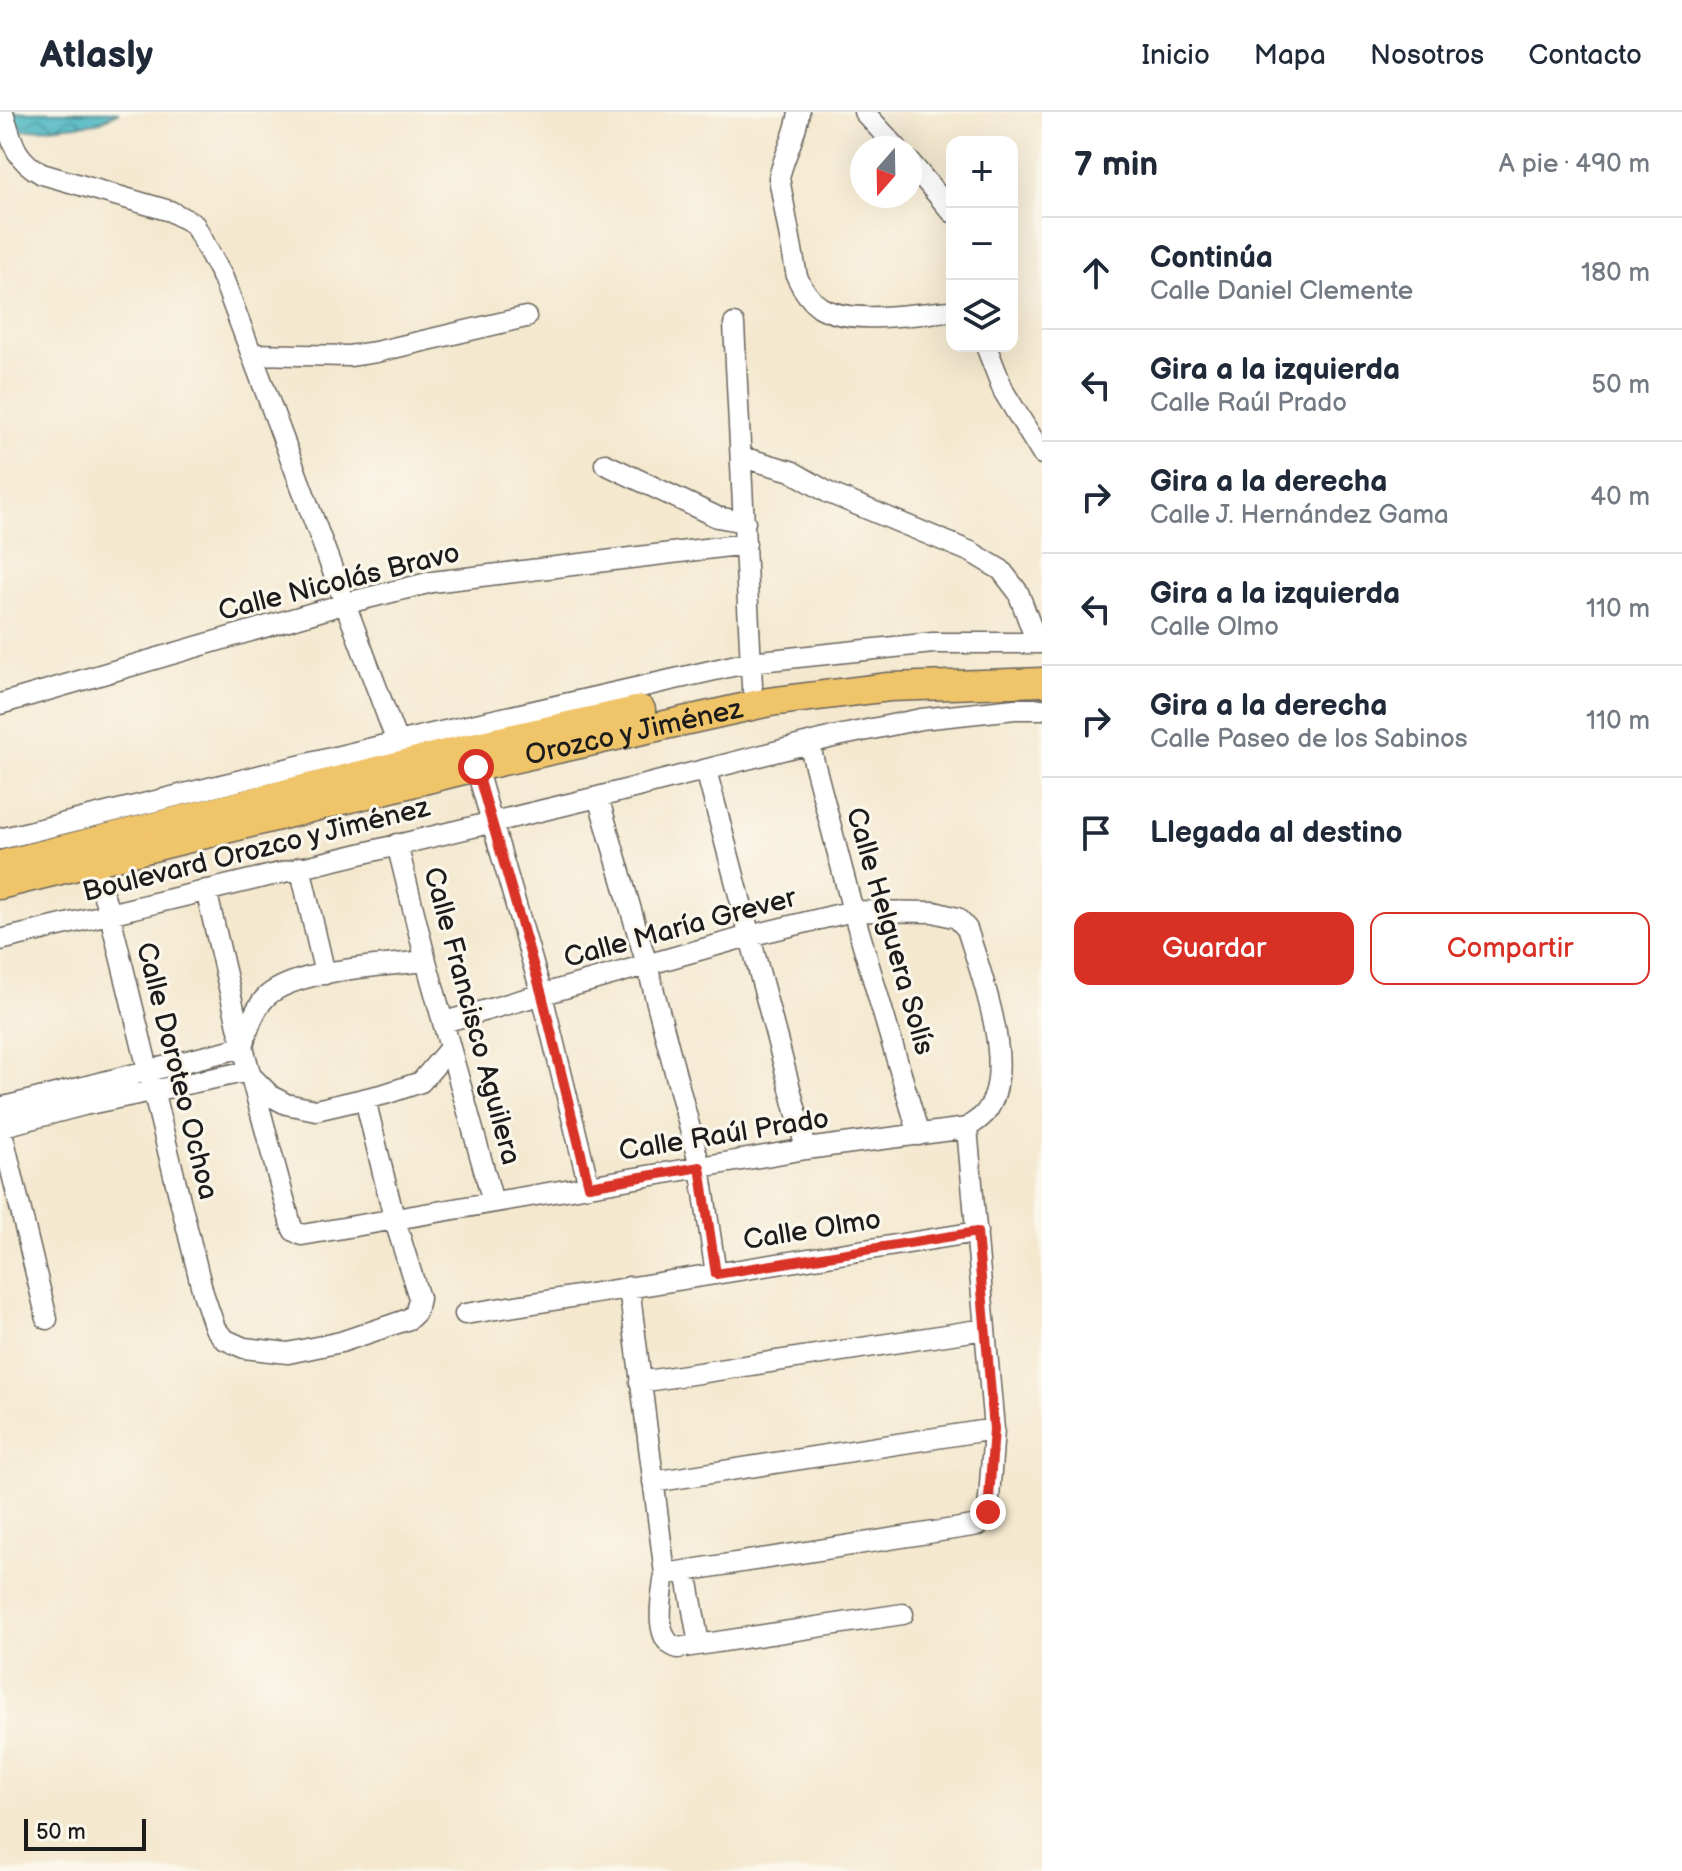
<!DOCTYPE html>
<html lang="es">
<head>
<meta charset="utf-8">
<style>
	:root { --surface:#fff; --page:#f6f6f7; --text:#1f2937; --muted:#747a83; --line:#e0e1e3; --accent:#d93025 }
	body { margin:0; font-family:"Balsamiq Sans",sans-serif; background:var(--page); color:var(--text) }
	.controls { position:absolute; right:24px; top:24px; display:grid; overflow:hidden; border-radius:16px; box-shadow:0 8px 32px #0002 }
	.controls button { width:72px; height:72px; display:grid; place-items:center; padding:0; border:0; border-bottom:2px solid var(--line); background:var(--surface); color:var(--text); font:40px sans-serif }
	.compass { position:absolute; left:850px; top:24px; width:72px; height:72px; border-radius:50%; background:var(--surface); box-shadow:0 8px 32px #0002; rotate:200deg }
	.scale { position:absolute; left:24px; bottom:20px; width:122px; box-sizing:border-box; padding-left:8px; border:4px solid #1c1c1c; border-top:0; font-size:22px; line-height:28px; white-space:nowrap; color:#1c1c1c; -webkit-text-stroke:6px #fbf7ec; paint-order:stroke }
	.stop { position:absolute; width:24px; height:24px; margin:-18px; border:6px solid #d93025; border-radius:50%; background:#fff }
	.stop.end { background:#d93025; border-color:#fff; box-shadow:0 2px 8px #0008 }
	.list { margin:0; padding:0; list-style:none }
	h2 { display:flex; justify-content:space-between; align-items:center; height:104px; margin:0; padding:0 32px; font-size:34px }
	h2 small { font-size:26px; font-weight:400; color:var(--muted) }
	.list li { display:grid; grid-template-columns:52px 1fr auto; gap:24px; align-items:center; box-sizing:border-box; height:112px; padding:0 32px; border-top:2px solid var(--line) }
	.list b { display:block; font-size:30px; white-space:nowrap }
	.list p { margin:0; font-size:26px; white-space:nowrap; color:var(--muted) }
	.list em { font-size:26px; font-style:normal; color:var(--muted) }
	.actions { display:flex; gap:16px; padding:24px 32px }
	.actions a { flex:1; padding:18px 0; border:2px solid var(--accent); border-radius:16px; text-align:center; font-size:28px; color:var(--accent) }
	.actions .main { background:var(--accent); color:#fff }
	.icon { flex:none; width:44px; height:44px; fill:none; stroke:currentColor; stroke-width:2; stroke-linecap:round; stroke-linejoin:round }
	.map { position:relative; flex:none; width:1042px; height:1759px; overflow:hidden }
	header { display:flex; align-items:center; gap:48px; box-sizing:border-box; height:112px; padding:0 40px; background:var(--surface); border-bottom:2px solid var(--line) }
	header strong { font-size:38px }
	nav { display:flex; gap:44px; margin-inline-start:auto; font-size:28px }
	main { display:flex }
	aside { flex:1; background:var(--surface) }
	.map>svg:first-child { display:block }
</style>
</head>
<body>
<header>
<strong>Atlasly</strong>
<nav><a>Inicio</a><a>Mapa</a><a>Nosotros</a><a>Contacto</a></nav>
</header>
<main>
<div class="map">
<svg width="1042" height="1759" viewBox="0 0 1042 1759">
	<defs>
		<pattern id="water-waves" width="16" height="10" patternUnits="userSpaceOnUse" patternTransform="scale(2)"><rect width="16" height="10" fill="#45b3c0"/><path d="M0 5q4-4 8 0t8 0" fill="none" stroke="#39919b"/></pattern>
	</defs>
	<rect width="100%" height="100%" fill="#fbf7ec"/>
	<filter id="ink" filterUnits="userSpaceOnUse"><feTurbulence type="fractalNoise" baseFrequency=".0125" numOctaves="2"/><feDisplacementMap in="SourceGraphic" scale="16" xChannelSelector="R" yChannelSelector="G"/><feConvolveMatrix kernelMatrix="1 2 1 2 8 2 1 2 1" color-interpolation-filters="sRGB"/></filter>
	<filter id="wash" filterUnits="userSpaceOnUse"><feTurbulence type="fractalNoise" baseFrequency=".006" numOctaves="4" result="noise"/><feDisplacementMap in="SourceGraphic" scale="32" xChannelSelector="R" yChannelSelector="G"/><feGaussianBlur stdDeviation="1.8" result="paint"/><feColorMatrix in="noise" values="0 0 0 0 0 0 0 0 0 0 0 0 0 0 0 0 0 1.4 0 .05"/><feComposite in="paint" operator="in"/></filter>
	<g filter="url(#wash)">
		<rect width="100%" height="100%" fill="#f4e8cf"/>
		<!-- water -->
		<path fill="url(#water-waves)" stroke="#30686e" stroke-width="2" d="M0,0H119L97,11L0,21Z"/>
	</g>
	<g filter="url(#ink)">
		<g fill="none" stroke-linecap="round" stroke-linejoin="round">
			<defs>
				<path id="minor" d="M3,0C12,29 14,47 42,62L170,99L194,112L223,166L397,630
					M799,0C796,24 784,43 779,66L797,165C802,176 810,188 820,195C852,214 916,201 952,199
					M864,0L897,36
					M910,50L952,100
					M734,212L752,574
					M986,234L1004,280L1042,342
					M252,242L349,244L376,240L526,205
					M742,345L791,359L829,381L971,440L1001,458L1018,480L1037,531
					M605,352L717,405L745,410
					M0,592L347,491L432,470L746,432
					M809,631L853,799L919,1023
					M476,655L542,883L589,1074
					M706,658L806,1037
					M598,685L647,853L700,1055L716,1162
					M0,727L397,630L750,550L933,531H1042
					M397,732L426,849L493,1090
					M93,751L110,803L203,1181L215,1216L224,1227L244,1236L288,1241L341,1230L409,1207L416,1200L419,1186L394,1106L365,987
					M300,755L325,862
					M206,778L243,935L291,1113L294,1119L302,1123L806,1037L967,1016
					M0,828L598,685L833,625L921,607L1015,597H1042
					M444,910L749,824L853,799L934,800L957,806L967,817C981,862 1018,958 986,1000C982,1006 973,1011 967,1016
					M252,965L271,984L286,992L316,998L385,982L421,970L450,936
					M0,996L243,935C247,918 254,897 267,884C298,857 384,854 426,849
					M0,1012L47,1207
					M0,1015L84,993L249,959
					M629,1175L665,1462C662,1484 652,1529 678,1536L903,1502
					M465,1202L977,1120
					M640,1270L985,1217
					M653,1370L994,1317
					M686,1459L699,1532
					M665,1462L979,1413L988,1400L994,1317L967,1016"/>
				<g id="highway">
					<path d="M0,753L469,636L641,598"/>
					<path id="s1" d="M0,773L476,655L769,590L889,575L1042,570"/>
				</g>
			</defs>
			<!-- minor casing -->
			<use href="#minor" stroke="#68635b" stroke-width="23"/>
			<!-- highway casing -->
			<use href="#highway" stroke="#68635b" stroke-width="31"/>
			<!-- minor -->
			<use href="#minor" stroke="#fff" stroke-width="20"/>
			<!-- highway -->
			<use href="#highway" stroke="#f0c469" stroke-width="28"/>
		</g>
	</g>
	<g fill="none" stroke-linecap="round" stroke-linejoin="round" filter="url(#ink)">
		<!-- route -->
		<path stroke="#d93025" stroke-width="10" d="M476,655L542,883L589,1074L700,1055L716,1162L977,1120L994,1317L988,1400"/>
	</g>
	<g text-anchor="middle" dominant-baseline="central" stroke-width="6" stroke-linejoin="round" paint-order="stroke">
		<!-- street labels -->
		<g font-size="28" fill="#1c1c1c" stroke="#fbf7ec">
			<text transform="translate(339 470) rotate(-14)">Calle Nicolás Bravo</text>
			<text stroke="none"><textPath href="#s1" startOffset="652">Orozco y Jiménez</textPath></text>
			<text transform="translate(256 738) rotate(-14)">Boulevard Orozco y Jiménez</text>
			<text transform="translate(680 816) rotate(-15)">Calle María Grever</text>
			<text transform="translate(890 819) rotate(74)">Calle Helguera Solís</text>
			<text transform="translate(472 904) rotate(75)">Calle Francisco Aguilera</text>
			<text transform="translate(177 959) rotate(76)">Calle Doroteo Ochoa</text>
			<text transform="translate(724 1023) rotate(-9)">Calle Raúl Prado</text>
			<text transform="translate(812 1118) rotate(-9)">Calle Olmo</text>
		</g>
	</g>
</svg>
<div class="controls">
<button>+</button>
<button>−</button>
<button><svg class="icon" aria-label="layers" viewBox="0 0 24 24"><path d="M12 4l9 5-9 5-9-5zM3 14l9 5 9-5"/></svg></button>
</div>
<svg class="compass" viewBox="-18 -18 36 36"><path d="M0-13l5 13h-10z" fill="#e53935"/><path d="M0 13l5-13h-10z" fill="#747a83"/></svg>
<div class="scale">50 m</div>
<div class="stop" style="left:476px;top:655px"></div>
<div class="stop end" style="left:988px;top:1400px"></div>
</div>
<aside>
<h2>7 min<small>A pie · 490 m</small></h2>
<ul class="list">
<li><svg class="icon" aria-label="ahead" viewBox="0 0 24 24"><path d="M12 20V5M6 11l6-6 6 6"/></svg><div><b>Continúa</b><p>Calle Daniel Clemente</p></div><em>180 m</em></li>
<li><svg class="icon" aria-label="left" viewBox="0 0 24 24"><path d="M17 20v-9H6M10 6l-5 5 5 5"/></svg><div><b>Gira a la izquierda</b><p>Calle Raúl Prado</p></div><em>50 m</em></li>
<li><svg class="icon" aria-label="right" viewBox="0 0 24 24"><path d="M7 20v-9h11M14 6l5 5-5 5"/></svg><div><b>Gira a la derecha</b><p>Calle J. Hernández Gama</p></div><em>40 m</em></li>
<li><svg class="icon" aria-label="left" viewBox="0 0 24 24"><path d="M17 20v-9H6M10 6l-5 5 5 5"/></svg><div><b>Gira a la izquierda</b><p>Calle Olmo</p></div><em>110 m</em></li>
<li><svg class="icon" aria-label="right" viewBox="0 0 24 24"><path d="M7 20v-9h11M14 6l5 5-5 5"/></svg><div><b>Gira a la derecha</b><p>Calle Paseo de los Sabinos</p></div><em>110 m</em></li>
<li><svg class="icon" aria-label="arrive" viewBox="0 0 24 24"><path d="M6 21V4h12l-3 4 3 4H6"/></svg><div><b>Llegada al destino</b></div></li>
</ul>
<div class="actions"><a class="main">Guardar</a><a>Compartir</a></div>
</aside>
</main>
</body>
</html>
